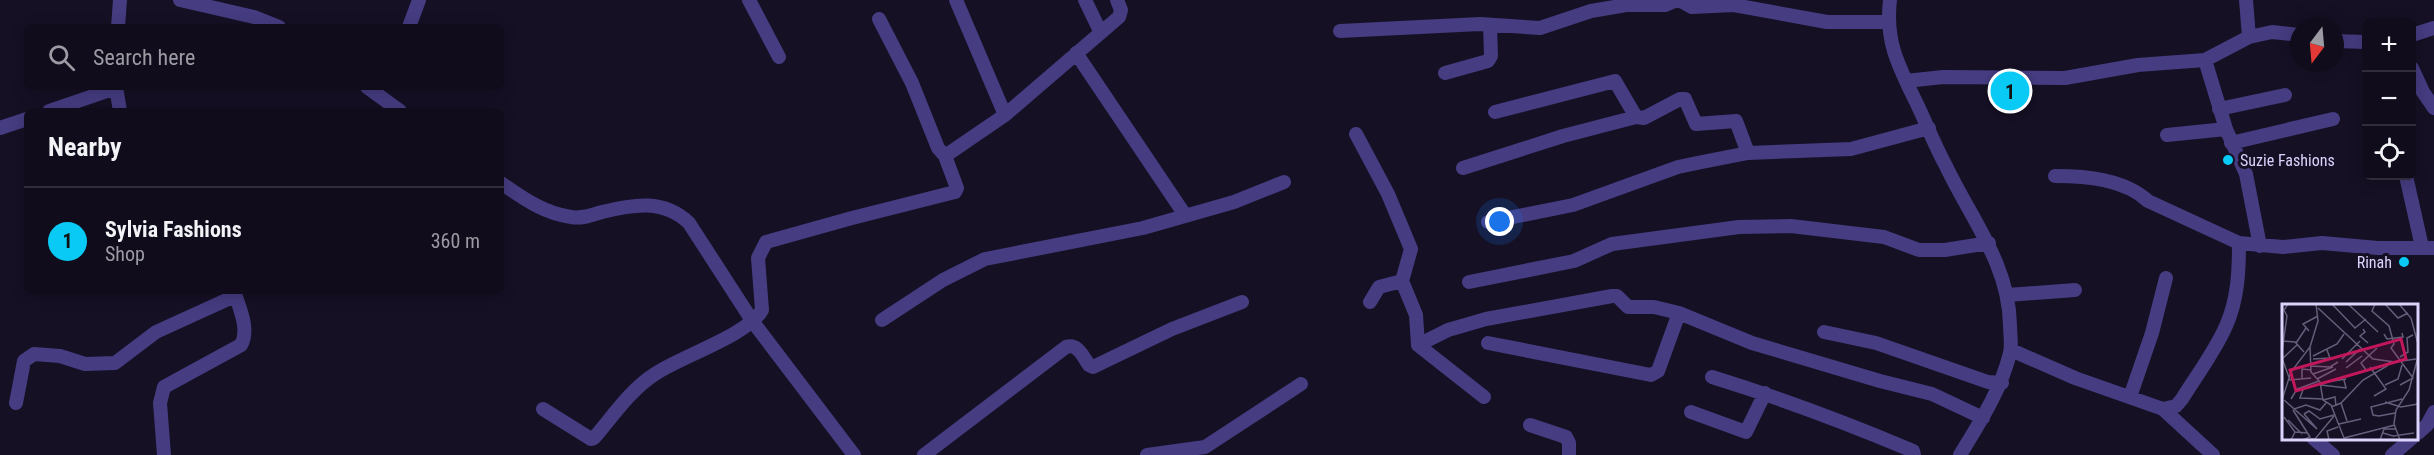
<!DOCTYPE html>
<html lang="en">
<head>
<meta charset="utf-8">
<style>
	:root { --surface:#100c1b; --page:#1e1a28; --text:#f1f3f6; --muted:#9c9ba3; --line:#302c3a; --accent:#09caf4 }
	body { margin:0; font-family:"Roboto Condensed",sans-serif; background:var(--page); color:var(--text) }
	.controls { position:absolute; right:18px; top:18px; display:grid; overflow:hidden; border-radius:9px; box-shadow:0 3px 15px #0003 }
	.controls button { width:54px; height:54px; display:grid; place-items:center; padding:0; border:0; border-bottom:2px solid var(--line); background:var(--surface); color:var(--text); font:30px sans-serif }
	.compass { position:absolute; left:2290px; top:18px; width:54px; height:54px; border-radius:50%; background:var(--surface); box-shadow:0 3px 15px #0003; rotate:196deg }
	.you { position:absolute; left:1500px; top:222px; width:21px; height:21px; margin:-15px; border:4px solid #fff; border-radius:50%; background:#1a73e8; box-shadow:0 0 0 9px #1a73e833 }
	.badge { display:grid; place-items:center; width:39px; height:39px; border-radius:50%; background:var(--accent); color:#111; font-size:20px; font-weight:700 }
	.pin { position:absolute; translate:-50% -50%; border:3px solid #fff; box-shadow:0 2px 6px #0006 }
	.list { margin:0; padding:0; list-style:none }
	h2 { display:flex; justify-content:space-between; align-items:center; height:78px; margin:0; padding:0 24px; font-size:26px }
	h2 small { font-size:20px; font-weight:400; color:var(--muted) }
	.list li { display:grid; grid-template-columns:39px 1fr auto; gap:18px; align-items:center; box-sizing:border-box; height:108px; padding:0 24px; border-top:2px solid var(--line) }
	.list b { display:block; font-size:22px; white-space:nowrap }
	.list p { margin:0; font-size:20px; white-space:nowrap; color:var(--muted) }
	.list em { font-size:20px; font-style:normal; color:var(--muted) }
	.icon { flex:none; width:33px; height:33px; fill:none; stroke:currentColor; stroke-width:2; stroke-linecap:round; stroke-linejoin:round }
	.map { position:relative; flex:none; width:2434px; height:455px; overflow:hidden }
	.search { position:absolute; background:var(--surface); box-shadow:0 3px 15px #0003; left:24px; top:24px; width:480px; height:66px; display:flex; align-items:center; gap:15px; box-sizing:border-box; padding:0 21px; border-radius:9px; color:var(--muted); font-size:22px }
	.panel { position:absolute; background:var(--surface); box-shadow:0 3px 15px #0003; left:24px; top:108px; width:480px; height:186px; border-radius:9px }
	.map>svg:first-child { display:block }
</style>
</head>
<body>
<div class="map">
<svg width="2434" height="455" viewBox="0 0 2434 455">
	<rect width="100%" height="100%" fill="#151024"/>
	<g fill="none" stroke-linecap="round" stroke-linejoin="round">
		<!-- minor -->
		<path stroke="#453c81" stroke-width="14" d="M180,0L254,17L279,27
			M749,0L779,57
			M956,0L1005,115
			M1085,0L1100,31
			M1679,0L1692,7L1734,5L1827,22H1888
			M1890,0C1885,42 1899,67 1917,104C1927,125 1935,146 1946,166C1971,219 2009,264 2010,325C2010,334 2012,344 2010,353C2001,390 1980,422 1960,455
			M2246,0L2249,37
			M118,27L120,0
			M409,27L419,0
			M1340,31L1480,24L1540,28L1591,11L1626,5H1665L1677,0
			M2412,35L2434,28
			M2335,41L2366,42
			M1076,53L1185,215
			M2205,60L2226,129L2246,174L2260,246
			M2412,68L2423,92L2434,108
			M1445,73L1488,61L1491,56L1490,25
			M1906,81L1943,77L2065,78L2138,65L2205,60L2249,37L2272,32L2299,35
			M116,87L120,111
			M367,87L400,111
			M2219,109L2285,95
			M49,111L116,88
			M1495,112L1615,81L1636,117
			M0,128L27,119
			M1356,134L1388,194L1411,249L1402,281L1416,315L1418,345L1484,397
			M2167,135L2226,129
			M2231,143L2333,119
			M945,156L1005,115L1119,17L1121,10L1117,0
			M1463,168L1563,136L1636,117L1644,118L1680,99H1685L1696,124L1736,121L1748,153
			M2055,176C2086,176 2124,179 2148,201L2239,243L2283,247L2322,243L2378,248H2434
			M2406,176L2422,247
			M501,183C523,198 543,213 571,217C582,219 592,215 602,212C634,204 664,199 689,223L753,322L854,455
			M1488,222L1573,205L1678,167L1702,162L1748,153L1851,149L1929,128
			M1469,282L1574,261L1612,244L1739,227L1791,226L1867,235L1884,237L1919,250H1945L1989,243
			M2007,295L2075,290
			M1370,302L1379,287L1402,281
			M882,320L943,280L985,259L1143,228L1234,202L1284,182
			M1824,332L1876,343L1988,382L2002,383
			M1488,343L1651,375L1658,371L1679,313
			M1418,345L1448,330L1486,319L1612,296H1617L1628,307H1654L1679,313L1752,343L1880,381L1932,394L1983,418
			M2011,350L2075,378L2163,409L2176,406L2182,399C2197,375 2215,351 2226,326C2238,299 2239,271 2239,243
			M1712,377C1780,398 1847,423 1913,451L1914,455
			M2130,397L2152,333L2166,278
			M16,403L24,361L34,354L60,356L85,364L115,363L156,332L235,296
			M543,409L591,439L594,438C613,416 630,390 655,374C682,356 748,335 762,310L758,258L766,242L852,218L955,192L957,188L945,156L938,148L912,83L879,19
			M2163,409L2213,455
			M1691,412L1746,432L1765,393
			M1530,425L1566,437L1569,443V455
			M2418,433L2427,425L2434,412
			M2313,438L2333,455
			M164,455L160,403L164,387L241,345C250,329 239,307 234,291
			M924,455L1066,347C1078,343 1083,357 1089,365L1093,367L1172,329L1242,302
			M1147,455L1205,447L1301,384
			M2392,455L2412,438"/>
	</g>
	<!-- markers -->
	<g fill="#09caf4" stroke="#151024" stroke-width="2">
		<circle cx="2228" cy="160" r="6"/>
		<circle cx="2404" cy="262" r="6"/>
	</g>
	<g text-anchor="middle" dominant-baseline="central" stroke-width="6" stroke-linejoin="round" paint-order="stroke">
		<!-- poi labels -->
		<g font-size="16" fill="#dcd4fd" stroke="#151024" text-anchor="start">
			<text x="2240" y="160">Suzie Fashions</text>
			<text x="2392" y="262" text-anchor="end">Rinah</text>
		</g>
	</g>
	<!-- overview -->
	<g transform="translate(2282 304)">
		<rect width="136" height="136" fill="#151024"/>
		<path fill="none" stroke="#655e7b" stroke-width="1.5" d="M50,0L73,24L84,15M66,0L96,28M93,0L90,7L107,22L112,40L109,44L131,74L118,81M103,0L116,14L126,9M117,0L129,14L136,40M36,4L91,55L113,58L134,55M81,25L83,28L78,32L86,39M27,27L21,20L36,12M102,30L105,35L121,33L120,29M0,37L13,38L22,48M14,39L24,24M28,43L29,68L38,78L41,96L49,101L62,134M0,47L5,12L2,6L6,0M31,52L55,40L62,30M118,53L126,48L125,34L131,31M0,54L8,76L29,74M0,55L16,40M31,55L48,54L45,46M60,55L78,37M64,58L78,45M29,62L48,63L56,58M88,63L104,85L92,92M64,64L80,52M84,66L79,59L95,44M31,70L51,63M20,74V65L29,66M35,75L54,65M39,79L64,75M39,81L64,84L62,76M103,81L116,75L120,61M22,83L18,94L41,95M9,95L15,85L37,77M0,96L9,68L28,43L36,17L34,0M2,96L35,125L22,110M41,96L53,93L54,102M103,98L119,103L136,100M59,99L65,117M49,103L59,99L81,76L105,62L108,57M12,105L24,101L38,106L44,99M11,106L28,133L21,136M113,109L97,112L91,111L89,103L120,95M22,110L27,107L38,115L52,111M2,113L13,128M6,116L20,130M57,120L79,115M101,129L111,132L132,129M62,134L113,121M28,135H33L52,112M9,136L13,128L26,129M47,136L45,127L56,123M98,136L102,125H114M118,136L112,120L114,106L127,86L136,53"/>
		<path fill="#c2185b" fill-opacity="0.15" stroke="#c2185b" stroke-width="3" d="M119,35L124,55L14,87L8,66Z"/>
		<rect width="136" height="136" fill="none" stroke="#dcd4fd" stroke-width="3"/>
	</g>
</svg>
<div class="controls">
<button>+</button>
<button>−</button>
<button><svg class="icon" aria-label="locate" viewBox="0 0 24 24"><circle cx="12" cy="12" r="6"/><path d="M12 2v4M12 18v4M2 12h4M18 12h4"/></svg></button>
</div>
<svg class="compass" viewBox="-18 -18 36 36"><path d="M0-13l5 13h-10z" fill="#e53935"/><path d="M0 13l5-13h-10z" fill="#9c9ba3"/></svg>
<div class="you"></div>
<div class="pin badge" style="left:2010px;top:91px">1</div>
<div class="search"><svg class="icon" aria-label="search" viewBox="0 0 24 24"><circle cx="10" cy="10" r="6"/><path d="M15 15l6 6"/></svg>Search here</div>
<section class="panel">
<h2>Nearby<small></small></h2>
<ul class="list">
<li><span class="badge">1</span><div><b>Sylvia Fashions</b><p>Shop</p></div><em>360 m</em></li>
</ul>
</section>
</div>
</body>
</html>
